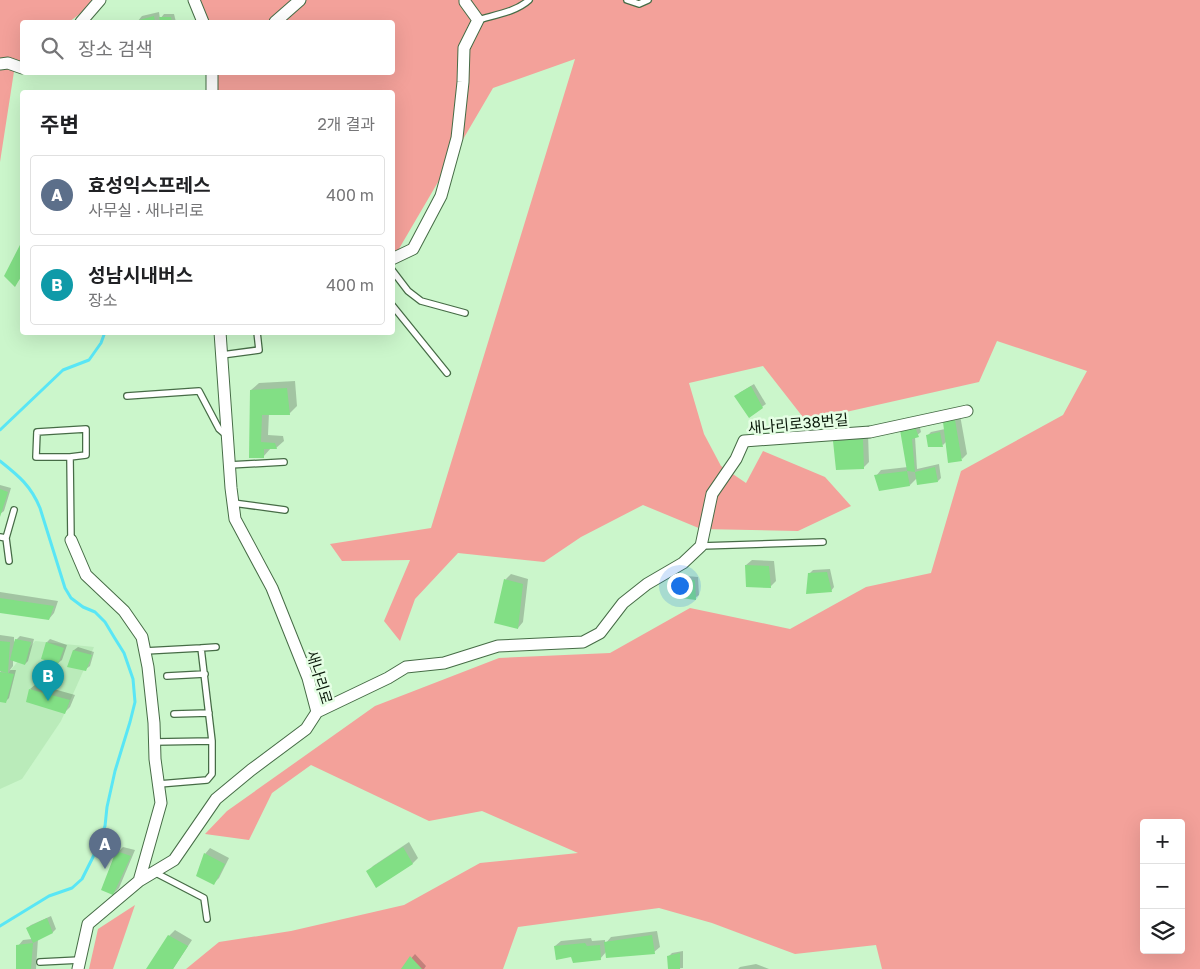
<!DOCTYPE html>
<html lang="ko">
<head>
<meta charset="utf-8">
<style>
	:root { --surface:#fff; --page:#f2f2f2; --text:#202124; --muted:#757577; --line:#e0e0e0; --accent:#a242aa }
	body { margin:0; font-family:"Golos Text","Noto Sans KR",sans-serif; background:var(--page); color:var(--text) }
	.controls { position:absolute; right:15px; bottom:15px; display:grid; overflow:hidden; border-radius:5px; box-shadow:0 5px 20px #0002 }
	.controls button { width:45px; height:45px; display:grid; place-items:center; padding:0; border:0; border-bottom:1px solid var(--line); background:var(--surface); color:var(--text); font:25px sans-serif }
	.you { position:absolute; left:679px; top:585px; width:18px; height:18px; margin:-12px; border:4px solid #fff; border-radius:50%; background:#1a73e8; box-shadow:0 0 0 8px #1a73e833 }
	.badge { display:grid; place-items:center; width:32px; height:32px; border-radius:50%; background:var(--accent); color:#fff; font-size:16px; font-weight:700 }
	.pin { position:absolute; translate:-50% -41px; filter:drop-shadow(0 1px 2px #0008) }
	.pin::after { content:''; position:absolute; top:26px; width:18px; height:15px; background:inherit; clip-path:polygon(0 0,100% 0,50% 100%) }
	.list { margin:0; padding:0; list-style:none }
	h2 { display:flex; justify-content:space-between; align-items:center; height:65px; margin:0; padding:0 20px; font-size:21px }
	h2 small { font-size:16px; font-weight:400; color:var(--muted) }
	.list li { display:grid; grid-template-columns:32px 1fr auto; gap:15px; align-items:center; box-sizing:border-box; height:80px; margin:0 10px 10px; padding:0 10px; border:1px solid var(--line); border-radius:5px }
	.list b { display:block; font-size:19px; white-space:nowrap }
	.list p { margin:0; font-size:16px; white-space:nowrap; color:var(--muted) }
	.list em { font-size:16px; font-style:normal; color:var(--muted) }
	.icon { flex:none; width:28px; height:28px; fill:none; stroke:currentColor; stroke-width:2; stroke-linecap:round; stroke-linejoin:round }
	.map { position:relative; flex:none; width:1200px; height:969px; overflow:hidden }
	.search { position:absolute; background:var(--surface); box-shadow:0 5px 20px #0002; left:20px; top:20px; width:375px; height:55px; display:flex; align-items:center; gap:12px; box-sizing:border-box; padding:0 18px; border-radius:5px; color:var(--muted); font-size:19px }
	.panel { position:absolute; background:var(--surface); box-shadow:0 5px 20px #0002; left:20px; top:90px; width:375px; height:245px; border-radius:5px }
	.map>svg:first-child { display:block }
</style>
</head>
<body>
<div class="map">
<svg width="1200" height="969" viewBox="0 0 1200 969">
	<rect width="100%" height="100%" fill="#cbf6cb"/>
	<!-- built -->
	<path fill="#baebba" d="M35,641L94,647L61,721L22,779L0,789V683Z"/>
	<!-- green -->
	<path fill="#f3a19a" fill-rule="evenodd" d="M0,0H98L69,22H22V59L15,65L0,162Z
		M188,0H1200V969H882L876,945L795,954L712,923L659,908L518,927L503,969H186L219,942L291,931L404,905L480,863L578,853L482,811L429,821L311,765L272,793L249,840L205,834L227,811L375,706L499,658L610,653L690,608L790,629L866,587L931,573L961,471L1063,415L1087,371L997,341L979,382L806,421L763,366L689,383L704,434L721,466L746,483L763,451L825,477L851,506L798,531L701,529L643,505L581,537L544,562L458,553L415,599L400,641L384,621L410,560L342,561L330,544L431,528L575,59L493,88L393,259L392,92H212V73L392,72V22H200ZM1144,823H1181V950H1144Z
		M135,905L113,969H89L98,929Z"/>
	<!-- shadow -->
	<path fill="#0003" d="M159,12L160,19L164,14H174L176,22H137L142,16Z
		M22,244V276L15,285L6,276Z
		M295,381L297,406L289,414L269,413L268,435L283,436L284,441L276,448H271L263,457L251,390L259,383Z
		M754,384L766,404L749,416L739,393Z
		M960,415L967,454L962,459L947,441L943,445L928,435L931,432L945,429L944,423L950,417Z
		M919,424L921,432L915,437L917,469L939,464L941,478L938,481L917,478L910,485L876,476L881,470L908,467L901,430Z
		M868,434L869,462L863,468L834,442L840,436Z
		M0,485L11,488L4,511L0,514Z
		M752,560L774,561L776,581L770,587L746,565Z
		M830,569L834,587L831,591L809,574L813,570Z
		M511,574L528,579L523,622L518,628L506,579Z
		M676,575L698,577L699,595L695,598L674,596L672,578Z
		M0,592L58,601L54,613L49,619L0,612Z
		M0,635L14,637V642L20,636L34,639L28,661L25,664L13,660V666L10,670H16L9,698L5,702L0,701V672L2,670H0Z
		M50,639L67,645L62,660L58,663L47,642Z
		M78,647L94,652L90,666L86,669L69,666L74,650Z
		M36,684L75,695L70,707L65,712L30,689Z
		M409,842L418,858L413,863L376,886L368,872L373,866Z
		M123,847L135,850L119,888L113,894L118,852Z
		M210,848L229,858L219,878L214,883L205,854Z
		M51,916L56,929L53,932L38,939L36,969H17L18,946L23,940L32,939L27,928L31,925Z
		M175,930L192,940L173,969H148L169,936Z
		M657,931L660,947L654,952H606L600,959L572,956L555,946L561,941L591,938L592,941L605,940V944L611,937Z
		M683,951V968L669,969V956L672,953Z
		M415,954L426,966L424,969H402Z
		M756,964L769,969H738L740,967Z"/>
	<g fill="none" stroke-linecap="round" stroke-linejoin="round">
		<!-- stream -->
		<path stroke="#59e6f5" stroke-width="3" d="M0,430L63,370L89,360L101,343L105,332
			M0,461C19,476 31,486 40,508L65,588L71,598L83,607L95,612L105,622L114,637L124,653L133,679L135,702L130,722L115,771L107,807L105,826L93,857L82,879L72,888L49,896L0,926"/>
	</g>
	<!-- building -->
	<path fill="#82df85" d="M154,16L155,22H132Z
		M159,17H171L172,22H160Z
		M22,241V275L15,287L4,276Z
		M751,386L763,408L749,418L734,396Z
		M287,388L290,415H262L261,442L275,443L277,449H264V458H249L250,390Z
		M955,420L962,461L948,463L943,422Z
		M915,427L919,437L912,439L915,472L907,471L900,430Z
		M940,432L943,447H928L926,435Z
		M863,439L864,469L836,470L833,441Z
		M935,467L938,482L917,485L915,472Z
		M907,471L910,486L879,491L874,475Z
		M0,489L8,492L0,517Z
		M745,565L769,566L771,588L746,587Z
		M827,572L832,592L806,594L808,573Z
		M671,578L695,580L696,600L673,597Z
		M504,579L523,584L518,629L494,623Z
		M0,598L54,606L49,620L0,613Z
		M15,639L31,642L25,665L10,660Z
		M0,641L10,642L8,673L14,674L6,703L0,702V672L8,673L0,671Z
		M46,642L64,648L58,664L41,659Z
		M73,650L92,655L86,671L67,667Z
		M29,689L70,700L65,714L26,702Z
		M403,847L413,864L376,888L366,871Z
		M116,851L131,856L113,895L101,890Z
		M204,853L225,864L214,885L196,876Z
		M47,918L53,933L33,943L26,928Z
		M168,935L188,946L173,969H146Z
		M652,935L655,954L606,958L604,942Z
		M33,943L31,969H16V945Z
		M585,943L587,946L600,945L601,960L573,963L571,957L556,960L554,946Z
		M680,953V969H668L667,956Z
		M410,956L422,969H401Z"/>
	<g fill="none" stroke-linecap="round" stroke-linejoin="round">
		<defs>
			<path id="service" d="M627,0L639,4L648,0
				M478,20C494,15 516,12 529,0
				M392,270L408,291L421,301L465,313
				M392,305L447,373
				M222,355L259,350L257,332
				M127,396L199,391L219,429L226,435
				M70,457H36L37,432L86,429V455L70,457L71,540
				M229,465L284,462
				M233,503L285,510
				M0,537L6,538L9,561
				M6,538L14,510
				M701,546L823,542
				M201,648L216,647
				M145,651L201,648L212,741
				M167,676L205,674
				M174,714L209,713
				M154,742L212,741V774L207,780L159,784
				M154,872L204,898L207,919
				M40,962L80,960"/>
			<path id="minor" d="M194,0L203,22
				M81,22L100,0
				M275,22L300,0
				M0,64L8,63L22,68
				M212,72V92
				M392,259L413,249L441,196L457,138L463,82L464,48L478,20L465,2V0
				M71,540L86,575L124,611L142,637L148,667L154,723L155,759L161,803L139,881
				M317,712L388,678L406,667L444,663L498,646L583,642L600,633L623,603L647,584L683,563L701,546L712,494L736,459L744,441L870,432L967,411
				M78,969L88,924L139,881L174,860L216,799L251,770L306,729L317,712L308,678L272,588L235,519L231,488L220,332"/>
		</defs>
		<!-- service casing -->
		<use href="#service" stroke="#466c46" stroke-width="8"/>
		<!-- minor casing -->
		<use href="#minor" stroke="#466c46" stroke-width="13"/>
		<!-- service -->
		<use href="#service" stroke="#fff" stroke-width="5.5"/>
		<!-- minor -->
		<use href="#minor" stroke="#fff" stroke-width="11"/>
	</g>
	<g text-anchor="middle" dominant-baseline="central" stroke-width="5" stroke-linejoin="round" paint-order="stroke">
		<!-- street labels -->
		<g font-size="15" fill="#091809" stroke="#e5fee4">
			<text transform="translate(798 423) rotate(-5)">새나리로38번길</text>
			<text transform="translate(320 677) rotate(73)">새나리로</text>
		</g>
	</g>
</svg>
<div class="controls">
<button>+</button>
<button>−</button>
<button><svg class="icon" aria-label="layers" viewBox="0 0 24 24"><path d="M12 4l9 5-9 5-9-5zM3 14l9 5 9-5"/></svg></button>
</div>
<div class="you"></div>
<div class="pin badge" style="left:105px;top:869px;background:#5c6f8a">A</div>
<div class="pin badge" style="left:48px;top:701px;background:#0f9aa8">B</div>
<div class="search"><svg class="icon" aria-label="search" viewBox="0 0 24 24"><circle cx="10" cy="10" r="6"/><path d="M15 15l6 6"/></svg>장소 검색</div>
<section class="panel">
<h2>주변<small>2개 결과</small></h2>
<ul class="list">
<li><span class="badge" style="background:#5c6f8a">A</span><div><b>효성익스프레스</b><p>사무실 · 새나리로</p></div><em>400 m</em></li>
<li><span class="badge" style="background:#0f9aa8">B</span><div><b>성남시내버스</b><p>장소</p></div><em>400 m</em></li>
</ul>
</section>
</div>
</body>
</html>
